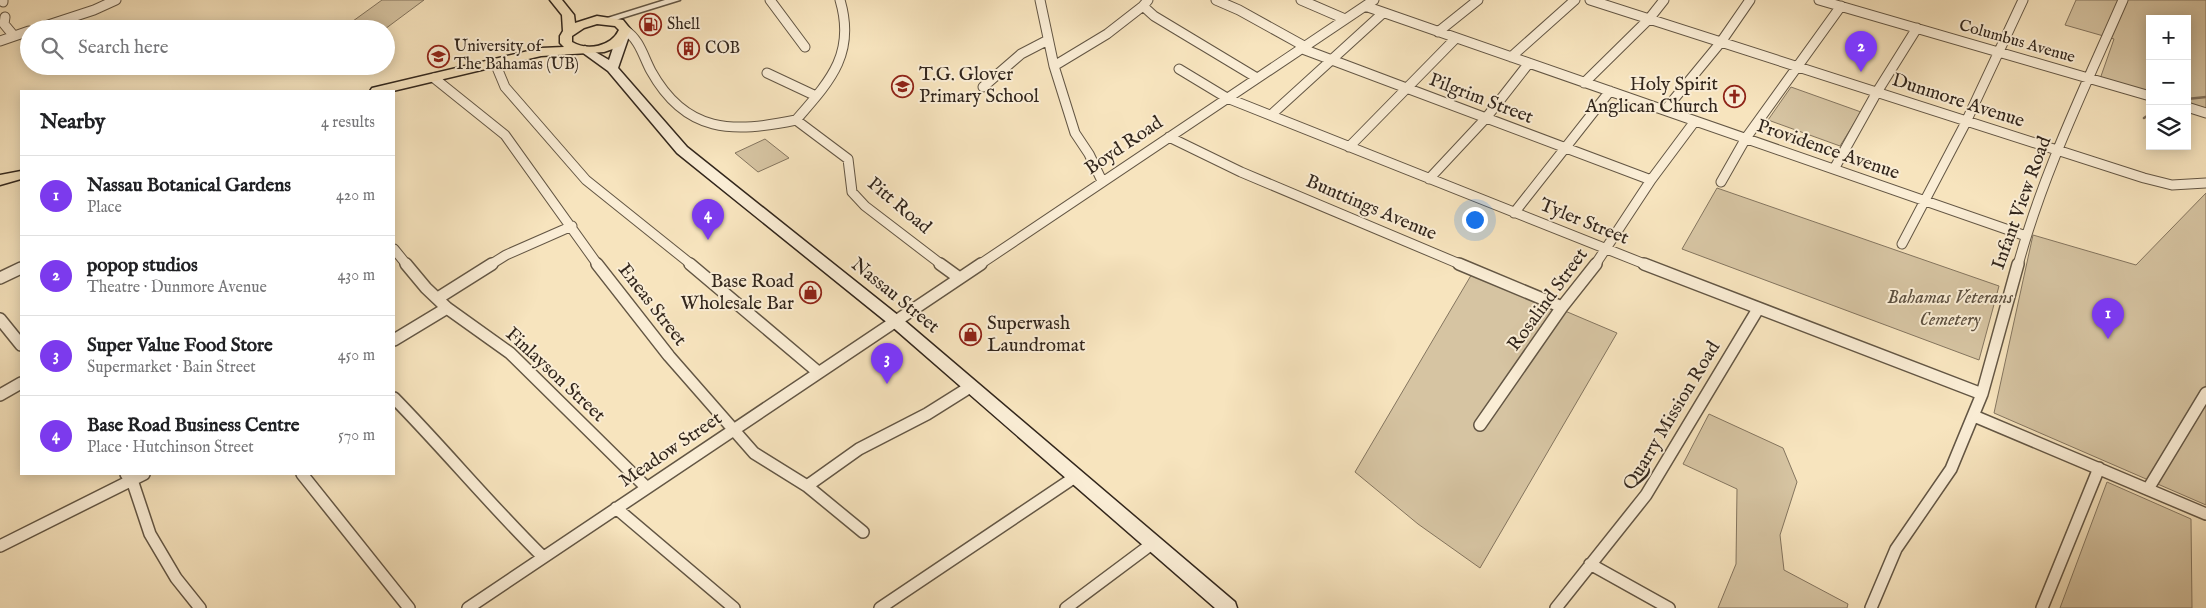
<!DOCTYPE html>
<html lang="en">
<head>
<meta charset="utf-8">
<style>
	:root { --surface:#fff; --page:#f2f2f2; --text:#202124; --muted:#757577; --line:#e0e0e0; --accent:#7c3aed }
	body { margin:0; font-family:"IM FELL English",serif; background:var(--page); color:var(--text) }
	.controls { position:absolute; right:15px; top:15px; display:grid; overflow:hidden; border-radius:0px; box-shadow:0 2px 12px #0003 }
	.controls button { width:45px; height:45px; display:grid; place-items:center; padding:0; border:0; border-bottom:1px solid var(--line); background:var(--surface); color:var(--text); font:25px sans-serif }
	.you { position:absolute; left:1474px; top:219px; width:18px; height:18px; margin:-12px; border:4px solid #fff; border-radius:50%; background:#1a73e8; box-shadow:0 0 0 8px #1a73e833 }
	.badge { display:grid; place-items:center; width:32px; height:32px; border-radius:50%; background:var(--accent); color:#fff; font-size:16px; font-weight:700 }
	.pin { position:absolute; translate:-50% -41px; filter:drop-shadow(0 1px 2px #0008) }
	.pin::after { content:''; position:absolute; top:26px; width:18px; height:15px; background:inherit; clip-path:polygon(0 0,100% 0,50% 100%) }
	.list { margin:0; padding:0; list-style:none }
	h2 { display:flex; justify-content:space-between; align-items:center; height:65px; margin:0; padding:0 20px; font-size:21px }
	h2 small { font-size:16px; font-weight:400; color:var(--muted) }
	.list li { display:grid; grid-template-columns:32px 1fr auto; gap:15px; align-items:center; box-sizing:border-box; height:80px; padding:0 20px; border-top:1px solid var(--line) }
	.list b { display:block; font-size:19px; white-space:nowrap }
	.list p { margin:0; font-size:16px; white-space:nowrap; color:var(--muted) }
	.list em { font-size:16px; font-style:normal; color:var(--muted) }
	.icon { flex:none; width:28px; height:28px; fill:none; stroke:currentColor; stroke-width:2; stroke-linecap:round; stroke-linejoin:round }
	.map { position:relative; flex:none; width:2206px; height:608px; overflow:hidden }
	.search { position:absolute; background:var(--surface); box-shadow:0 2px 12px #0003; left:20px; top:20px; width:375px; height:55px; display:flex; align-items:center; gap:12px; box-sizing:border-box; padding:0 18px; border-radius:28px; color:var(--muted); font-size:19px }
	.panel { position:absolute; background:var(--surface); box-shadow:0 2px 12px #0003; left:20px; top:90px; width:375px; height:385px; border-radius:0px }
	.map>svg:first-child { display:block }
</style>
</head>
<body>
<div class="map">
<svg width="2206" height="608" viewBox="0 0 2206 608">
	<rect width="100%" height="100%" fill="#f7e4be"/>
	<filter id="stains"><feTurbulence type="fractalNoise" baseFrequency=".004" numOctaves="4"/><feColorMatrix values="0 0 0 0 .2 0 0 0 0 .09 0 0 0 0 .02 0 0 0 .5 -.17"/></filter>
	<radialGradient id="worn" r=".72"><stop offset=".6" stop-color="#630" stop-opacity="0"/><stop offset="1" stop-color="#630" stop-opacity=".3"/></radialGradient>
	<!-- green -->
	<path fill="#d6c4a2" stroke="#84755f" d="M382,0H424L385,29H342Z
		M2076,0H2206V108L2187,103V19H2150V92L2100,79L2114,39L2065,25Z
		M1791,87L1861,112L1840,146L1768,120Z
		M765,139L789,158L758,172L735,153Z
		M1717,188L1999,286L1979,360L1682,249Z
		M2206,193V505L1994,413L2033,235L2136,265Z
		M1473,272L1617,333L1480,568L1418,524L1355,472Z
		M1709,414L1783,448L1797,482L1780,535L1784,570L1848,604L1847,608H1718L1736,564L1737,489L1683,464Z
		M2107,482L2191,519L2192,608H2060Z"/>
	<g fill="none" stroke-linecap="round" stroke-linejoin="round">
		<!-- stream -->
		<path stroke="#80715c" stroke-width="2.5" d="M2187,99L2206,97
			M2144,118L2150,114"/>
		<defs>
			<path id="minor-far1" d="M3,0V2
				M770,0L805,47
				M1040,0L1054,66L1075,133L1089,154L1102,181
				M1148,0L1143,6L1154,16L1257,78
				M1216,0L1239,10L1304,46
				M1301,0L1345,19
				M1590,0L2144,178L2172,185L2206,183
				M1819,0L2150,96
				M1365,6L2026,236
				M5,17L4,24L14,36
				M36,29L94,10L116,0
				M625,30C640,40 643,56 651,71C686,134 733,133 796,120L848,159L852,192L865,206L942,265
				M1438,32L1478,0
				M0,41L29,31
				M1300,48L1651,180
				M1511,57L1575,0
				M495,63L505,87L586,180L692,265
				M1054,66L1107,34L1143,6
				M1179,69L1227,98L1647,265
				M767,73L816,96
				M434,78L505,135L598,265
				M1584,83L1649,19L1664,0
				M983,87L1021,54L1048,40
				M2187,107L2206,113
				M1665,110L1721,42L1750,0
				M1271,115L1383,13
				M796,120C830,81 856,54 840,0
				M1169,137L1241,172L1462,265
				M1349,147L1456,38
				M1834,169L1877,92L1917,28
				M1429,179L1486,118L1529,63
				M1721,182L1746,138L1841,6
				M1514,213L1610,91
				M1902,244L1965,124L2023,0
				M394,249L407,265
				M490,265L506,255L572,226
				M979,265L1374,0
				M1595,265L1651,180L1695,121
				M2018,265C2043,173 2085,87 2123,0"/>
			<path id="minor" d="M406,264L426,288L447,308L510,353L646,487
				M597,264L669,356L754,453L807,486L863,532
				M690,264L818,372
				M940,264L958,277
				M1459,264L1562,307
				M1644,264L1982,394
				M0,278L21,268
				M438,298L492,264
				M0,319L21,345
				M394,340L447,308
				M0,395L21,383
				M394,398C445,450 491,506 543,557
				M1974,416L2206,514
				M1480,425L1562,307L1596,264
				M126,474L132,480L150,534L176,578L200,608
				M302,474L409,608
				M807,486L859,449L927,414L970,387
				M2148,489L2206,393
				M616,508L734,608
				M0,546L144,474
				M1590,564L1669,608
				M468,608L981,264
				M880,608L1075,477
				M1066,608L1153,543
				M1556,608L1646,495L1758,309
				M1871,608L1896,549L1951,469L1982,394L2018,264
				M2042,608L2099,468"/>
			<path id="tertiary" d="M665,0H680L609,22H603L601,20Z"/>
			<path id="secondary" d="M623,33L629,36L618,68L687,147L899,316L1235,602L1237,608H1215L889,324L677,153L608,71L579,50L585,46L609,60L617,36Z"/>
			<path id="primary" d="M550,0H562L574,15L575,23L597,16L623,20L631,30L621,46L604,52L541,56L393,91H370L372,88L541,48L564,47L560,43V36L563,31L562,15ZM597,24L615,26L619,30C611,47 587,51 572,42V36L584,28Z
				M21,171V179L0,185V175Z"/>
		</defs>
		<!-- minor-far1 casing -->
		<use href="#minor-far1" stroke="#635644" stroke-width="11"/>
		<!-- minor casing -->
		<use href="#minor" stroke="#635644" stroke-width="14"/>
		<!-- tertiary casing -->
		<use href="#tertiary" stroke="#635644" stroke-width="3"/>
		<!-- secondary casing -->
		<use href="#secondary" stroke="#32261c" stroke-width="3"/>
		<!-- primary casing -->
		<use href="#primary" stroke="#32261c" stroke-width="3"/>
		<!-- minor-far1 -->
		<use href="#minor-far1" stroke="#faedd5" stroke-width="9"/>
		<!-- minor -->
		<use href="#minor" stroke="#faedd5" stroke-width="11"/>
		<!-- tertiary -->
		<use href="#tertiary" fill="#faedd5" fill-rule="evenodd"/>
		<!-- secondary -->
		<use href="#secondary" fill="#faedd5" fill-rule="evenodd"/>
		<!-- primary -->
		<use href="#primary" fill="#f7e4be" fill-rule="evenodd"/>
	</g>
	<!-- icons -->
	<defs>
		<symbol id="fuel-ring" viewBox="-11 -11 22 22"><circle r="9.5" fill="#faedd5" stroke="#8f2418" stroke-width="1.5"/><path d="M-5.5-6h7V0h2V4h1.3V-2.5L3-4.5l.8-.8L6-3V5H2.5V1h-1V6h-7ZM-4.2-4.7v3.2H.2V-4.7Z" fill="#8f2418"/></symbol>
		<symbol id="building-ring" viewBox="-11 -11 22 22"><circle r="9.5" fill="#faedd5" stroke="#8f2418" stroke-width="1.5"/><path d="M-4-6H4V6H1V3H-1V6H-4ZM-2.5-4.3h1.7v1.8h-1.7ZM.8-4.3h1.7v1.8H.8ZM-2.5-1h1.7V.8h-1.7ZM.8-1h1.7V.8H.8Z" fill="#8f2418"/></symbol>
		<symbol id="university-ring" viewBox="-11 -11 22 22"><circle r="9.5" fill="#faedd5" stroke="#8f2418" stroke-width="1.5"/><path d="M0-5L7-2L0 1L-7-2ZM-4 1L0 2.5L4 1V4Q0 6-4 4Z" fill="#8f2418"/></symbol>
		<symbol id="school-ring" viewBox="-11 -11 22 22"><circle r="9.5" fill="#faedd5" stroke="#8f2418" stroke-width="1.5"/><path d="M0-5L7-2L0 1L-7-2ZM-4 1L0 2.5L4 1V4Q0 6-4 4Z" fill="#8f2418"/></symbol>
		<symbol id="church-ring" viewBox="-11 -11 22 22"><circle r="9.5" fill="#faedd5" stroke="#8f2418" stroke-width="1.5"/><path d="M-1.2-6h2.4v3.5h3.3v2.4h-3.3V6h-2.4V-.1h-3.3v-2.4h3.3Z" fill="#8f2418"/></symbol>
		<symbol id="shop-ring" viewBox="-11 -11 22 22"><circle r="9.5" fill="#faedd5" stroke="#8f2418" stroke-width="1.5"/><path d="M-5-2.5h2.3a2.7 3.5 0 0 1 5.4 0H5L5.5 6h-11ZM-1.5-2.5h3a1.5 2.3 0 0 0-3 0Z" fill="#8f2418"/></symbol>
	</defs>
	<g fill-rule="evenodd">
		<use href="#fuel-ring" x="638" y="12" width="25" height="25"/>
		<use href="#building-ring" x="676" y="36" width="25" height="25"/>
		<use href="#university-ring" x="426" y="44" width="25" height="25"/>
		<use href="#school-ring" x="890" y="74" width="25" height="25"/>
		<use href="#church-ring" x="1722" y="84" width="25" height="25"/>
		<use href="#shop-ring" x="798" y="280" width="25" height="25"/>
		<use href="#shop-ring" x="958" y="322" width="25" height="25"/>
	</g>
	<g text-anchor="middle" dominant-baseline="central" stroke-width="4" stroke-linejoin="round" paint-order="stroke">
		<!-- far-poi labels -->
		<g font-size="16" fill="#32261c" stroke="#faedd5" text-anchor="start">
			<text x="667" y="25">Shell</text>
			<text x="454" y="47">University of<tspan x="454" dy="18">The Bahamas (UB)</tspan></text>
			<text x="705" y="49">COB</text>
		</g>
		<!-- far-street labels -->
		<g font-size="16" fill="#32261c" stroke="#faedd5">
			<text transform="translate(2017 42) rotate(16)">Columbus Avenue</text>
		</g>
		<!-- poi labels -->
		<g font-size="19" fill="#32261c" stroke="#faedd5" text-anchor="start">
			<text x="919" y="75">T.G. Glover<tspan x="919" dy="22">Primary School</tspan></text>
			<text x="1718" y="85" text-anchor="end">Holy Spirit<tspan x="1718" dy="22">Anglican Church</tspan></text>
			<text x="794" y="282" text-anchor="end">Base Road<tspan x="794" dy="22">Wholesale Bar</tspan></text>
			<text x="987" y="324">Superwash<tspan x="987" dy="22">Laundromat</tspan></text>
		</g>
		<!-- street labels -->
		<g font-size="19" fill="#32261c" stroke="#faedd5">
			<text transform="translate(1481 99) rotate(21)">Pilgrim Street</text>
			<text transform="translate(1958 101) rotate(18)">Dunmore Avenue</text>
			<text transform="translate(1124 146) rotate(-34)">Boyd Road</text>
			<text transform="translate(1828 150) rotate(19)">Providence Avenue</text>
			<text transform="translate(2022 203) rotate(-70)">Infant View Road</text>
			<text transform="translate(899 206) rotate(40)">Pitt Road</text>
			<text transform="translate(1371 208) rotate(23)">Bunttings Avenue</text>
			<text transform="translate(1584 222) rotate(22)">Tyler Street</text>
			<text transform="translate(895 296) rotate(39)">Nassau Street</text>
			<text transform="translate(1548 300) rotate(-54)">Rosalind Street</text>
			<text transform="translate(652 305) rotate(52)">Eneas Street</text>
			<text transform="translate(555 375) rotate(43)">Finlayson Street</text>
			<text transform="translate(1672 416) rotate(-59)">Quarry Mission Road</text>
			<text transform="translate(671 450) rotate(-34)">Meadow Street</text>
		</g>
		<!-- park labels -->
		<g font-size="19" font-style="italic" fill="#5b4e3e" stroke="#faedd5">
			<text x="1950" y="298">Bahamas Veterans<tspan x="1950" dy="22">Cemetery</tspan></text>
		</g>
	</g>
	<rect width="100%" height="100%" filter="url(#stains)"/>
	<rect width="100%" height="100%" fill="url(#worn)"/>
</svg>
<div class="controls">
<button>+</button>
<button>−</button>
<button><svg class="icon" aria-label="layers" viewBox="0 0 24 24"><path d="M12 4l9 5-9 5-9-5zM3 14l9 5 9-5"/></svg></button>
</div>
<div class="you"></div>
<div class="pin badge" style="left:2108px;top:339px">1</div>
<div class="pin badge" style="left:1861px;top:72px">2</div>
<div class="pin badge" style="left:887px;top:384px">3</div>
<div class="pin badge" style="left:708px;top:240px">4</div>
<div class="search"><svg class="icon" aria-label="search" viewBox="0 0 24 24"><circle cx="10" cy="10" r="6"/><path d="M15 15l6 6"/></svg>Search here</div>
<section class="panel">
<h2>Nearby<small>4 results</small></h2>
<ul class="list">
<li><span class="badge">1</span><div><b>Nassau Botanical Gardens</b><p>Place</p></div><em>420 m</em></li>
<li><span class="badge">2</span><div><b>popop studios</b><p>Theatre · Dunmore Avenue</p></div><em>430 m</em></li>
<li><span class="badge">3</span><div><b>Super Value Food Store</b><p>Supermarket · Bain Street</p></div><em>450 m</em></li>
<li><span class="badge">4</span><div><b>Base Road Business Centre</b><p>Place · Hutchinson Street</p></div><em>570 m</em></li>
</ul>
</section>
</div>
</body>
</html>
